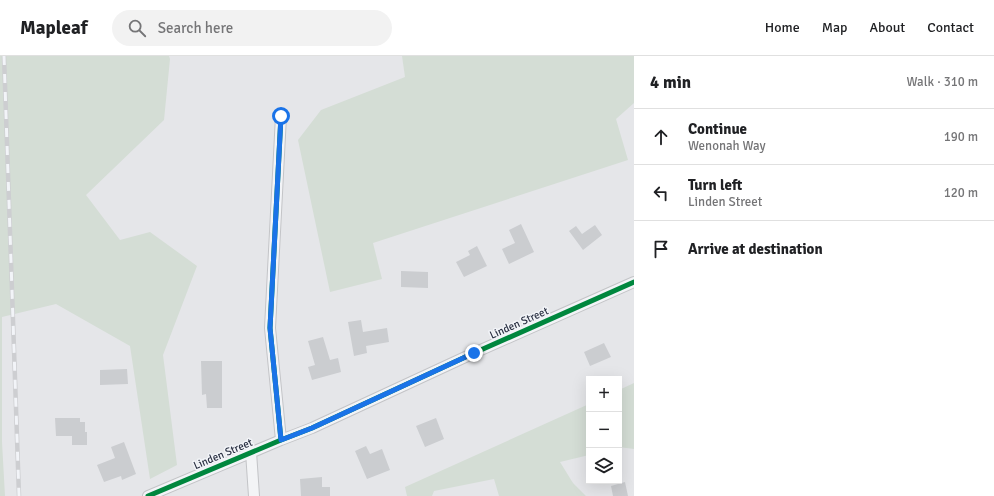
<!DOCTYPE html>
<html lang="en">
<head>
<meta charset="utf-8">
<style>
	:root { --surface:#fff; --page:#f2f2f2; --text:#202124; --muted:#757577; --line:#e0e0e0 }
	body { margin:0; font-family:Signika,sans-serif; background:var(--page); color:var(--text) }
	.controls { position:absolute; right:12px; bottom:12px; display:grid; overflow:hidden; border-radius:0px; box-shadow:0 4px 16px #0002 }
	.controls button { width:36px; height:36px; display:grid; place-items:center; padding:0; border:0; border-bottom:1px solid var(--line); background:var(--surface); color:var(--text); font:20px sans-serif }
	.stop { position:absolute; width:12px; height:12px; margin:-9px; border:3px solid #1a73e8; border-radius:50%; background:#fff }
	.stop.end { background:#1a73e8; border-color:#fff; box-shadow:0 1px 4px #0008 }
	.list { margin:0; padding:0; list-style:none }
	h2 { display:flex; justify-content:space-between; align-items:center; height:52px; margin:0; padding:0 16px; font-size:17px }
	h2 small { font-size:13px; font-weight:400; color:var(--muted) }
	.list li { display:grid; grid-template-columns:26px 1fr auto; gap:12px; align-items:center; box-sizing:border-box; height:56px; padding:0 16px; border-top:1px solid var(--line) }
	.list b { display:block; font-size:15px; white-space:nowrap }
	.list p { margin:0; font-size:13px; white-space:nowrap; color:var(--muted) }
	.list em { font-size:13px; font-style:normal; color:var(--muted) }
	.icon { flex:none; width:22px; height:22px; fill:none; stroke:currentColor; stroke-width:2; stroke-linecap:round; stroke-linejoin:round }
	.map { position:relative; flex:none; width:634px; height:440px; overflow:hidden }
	header { display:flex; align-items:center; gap:24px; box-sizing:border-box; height:56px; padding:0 20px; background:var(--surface); border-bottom:1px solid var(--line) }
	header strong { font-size:19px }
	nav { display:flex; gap:22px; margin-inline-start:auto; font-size:14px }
	.search { width:280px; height:36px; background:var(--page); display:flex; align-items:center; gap:10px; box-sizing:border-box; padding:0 14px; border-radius:22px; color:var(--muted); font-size:15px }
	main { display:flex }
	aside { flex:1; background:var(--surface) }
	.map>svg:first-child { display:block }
</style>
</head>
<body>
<header>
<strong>Mapleaf</strong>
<div class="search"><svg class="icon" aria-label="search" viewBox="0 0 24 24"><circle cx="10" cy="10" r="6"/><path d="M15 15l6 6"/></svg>Search here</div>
<nav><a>Home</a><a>Map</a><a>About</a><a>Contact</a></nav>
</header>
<main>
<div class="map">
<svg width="634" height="440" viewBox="0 0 634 440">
	<rect width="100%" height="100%" fill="#e5e6e9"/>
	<!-- green -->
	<path fill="#d4ddd5" d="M0,0H169L170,3L164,64L86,139L120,184L150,176L197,210L163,299L177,409L150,423L130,290L56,248L2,261V386L5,440H0Z
		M402,0H634V47L616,63L628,104L373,187L382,223L330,236L298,84L321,54L405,21Z
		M634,327V393L619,391V334Z
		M589,348V399L560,406L573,427L586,440H499L494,423L434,435L432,440H407L405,431Z"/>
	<!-- building -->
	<path fill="#cbcdd0" d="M521,168L534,196L509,208L502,193L515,187L509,174Z
		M595,169L602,179L583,194L569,175L576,170L582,178Z
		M477,190L487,210L464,221L456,206L470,199L468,195Z
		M401,215L428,216V232L401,231Z
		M361,264L363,276L387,272L389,286L366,290L367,297L354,300L348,266Z
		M323,281L330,304L338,302L341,316L312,324L308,311L315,309L308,285Z
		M604,287L611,301L590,310L584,296Z
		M201,305H222V352H207L206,338L202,339Z
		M127,313L128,328L100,329V314Z
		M55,362H80V366H85V376H87V389H72V380H56Z
		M436,362L444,383L425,391L416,370Z
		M124,386L136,418L122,424L121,420L104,426L97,409L115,402L111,391Z
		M366,390L370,398L382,393L390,414L367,423L355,395Z
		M322,421V431H330V440H301L300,423Z
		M625,426L628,440H613L611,430Z"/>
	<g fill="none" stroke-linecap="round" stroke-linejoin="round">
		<defs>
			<path id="minor" d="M281,60L270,272L281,384
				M251,396L254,440
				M148,440L281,384L312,372L474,297L634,226"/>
		</defs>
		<!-- minor casing -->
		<use href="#minor" stroke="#c3c4c7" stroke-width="12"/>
		<!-- minor -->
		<use href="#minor" stroke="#f3f4f6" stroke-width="10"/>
		<defs>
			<path id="rail" d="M4,0L19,440"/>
		</defs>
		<!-- rail casing -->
		<use href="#rail" stroke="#cdced1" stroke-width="4.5"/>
		<!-- rail -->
		<use href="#rail" stroke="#f2f4f8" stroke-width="3" stroke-dasharray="9" stroke-linecap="butt"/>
		<defs>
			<path id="cycleway" d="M281,60L270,272L281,384
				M148,440L281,384L312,372L474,297L634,226"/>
		</defs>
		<!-- cycleway casing -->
		<use href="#cycleway" stroke="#f2f4f8" stroke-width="8"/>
		<!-- cycleway -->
		<use href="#cycleway" stroke="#00873e" stroke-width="5"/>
	</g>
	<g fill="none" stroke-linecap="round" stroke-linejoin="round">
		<!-- route -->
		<path stroke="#1a73e8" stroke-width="5" d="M281,60L270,272L281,384L312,372L474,297"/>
	</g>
	<g text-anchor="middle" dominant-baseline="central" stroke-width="3" stroke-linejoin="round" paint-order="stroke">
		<!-- street labels -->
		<g font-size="11" fill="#2b3143" stroke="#f2f4f8">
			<text transform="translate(519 267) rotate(-24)">Linden Street</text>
			<text transform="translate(223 398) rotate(-23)">Linden Street</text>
		</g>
	</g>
</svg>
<div class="controls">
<button>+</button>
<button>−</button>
<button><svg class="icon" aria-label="layers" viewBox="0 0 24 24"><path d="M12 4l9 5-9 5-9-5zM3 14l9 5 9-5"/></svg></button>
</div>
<div class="stop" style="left:281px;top:60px"></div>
<div class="stop end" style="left:474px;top:297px"></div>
</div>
<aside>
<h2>4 min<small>Walk · 310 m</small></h2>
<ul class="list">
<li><svg class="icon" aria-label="ahead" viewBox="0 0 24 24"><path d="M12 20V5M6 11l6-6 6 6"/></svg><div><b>Continue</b><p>Wenonah Way</p></div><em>190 m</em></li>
<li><svg class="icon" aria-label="left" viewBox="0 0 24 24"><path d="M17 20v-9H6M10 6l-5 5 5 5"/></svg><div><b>Turn left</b><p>Linden Street</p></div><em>120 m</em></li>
<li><svg class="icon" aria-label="arrive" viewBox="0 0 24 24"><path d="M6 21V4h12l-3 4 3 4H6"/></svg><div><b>Arrive at destination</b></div></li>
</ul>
</aside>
</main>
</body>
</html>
